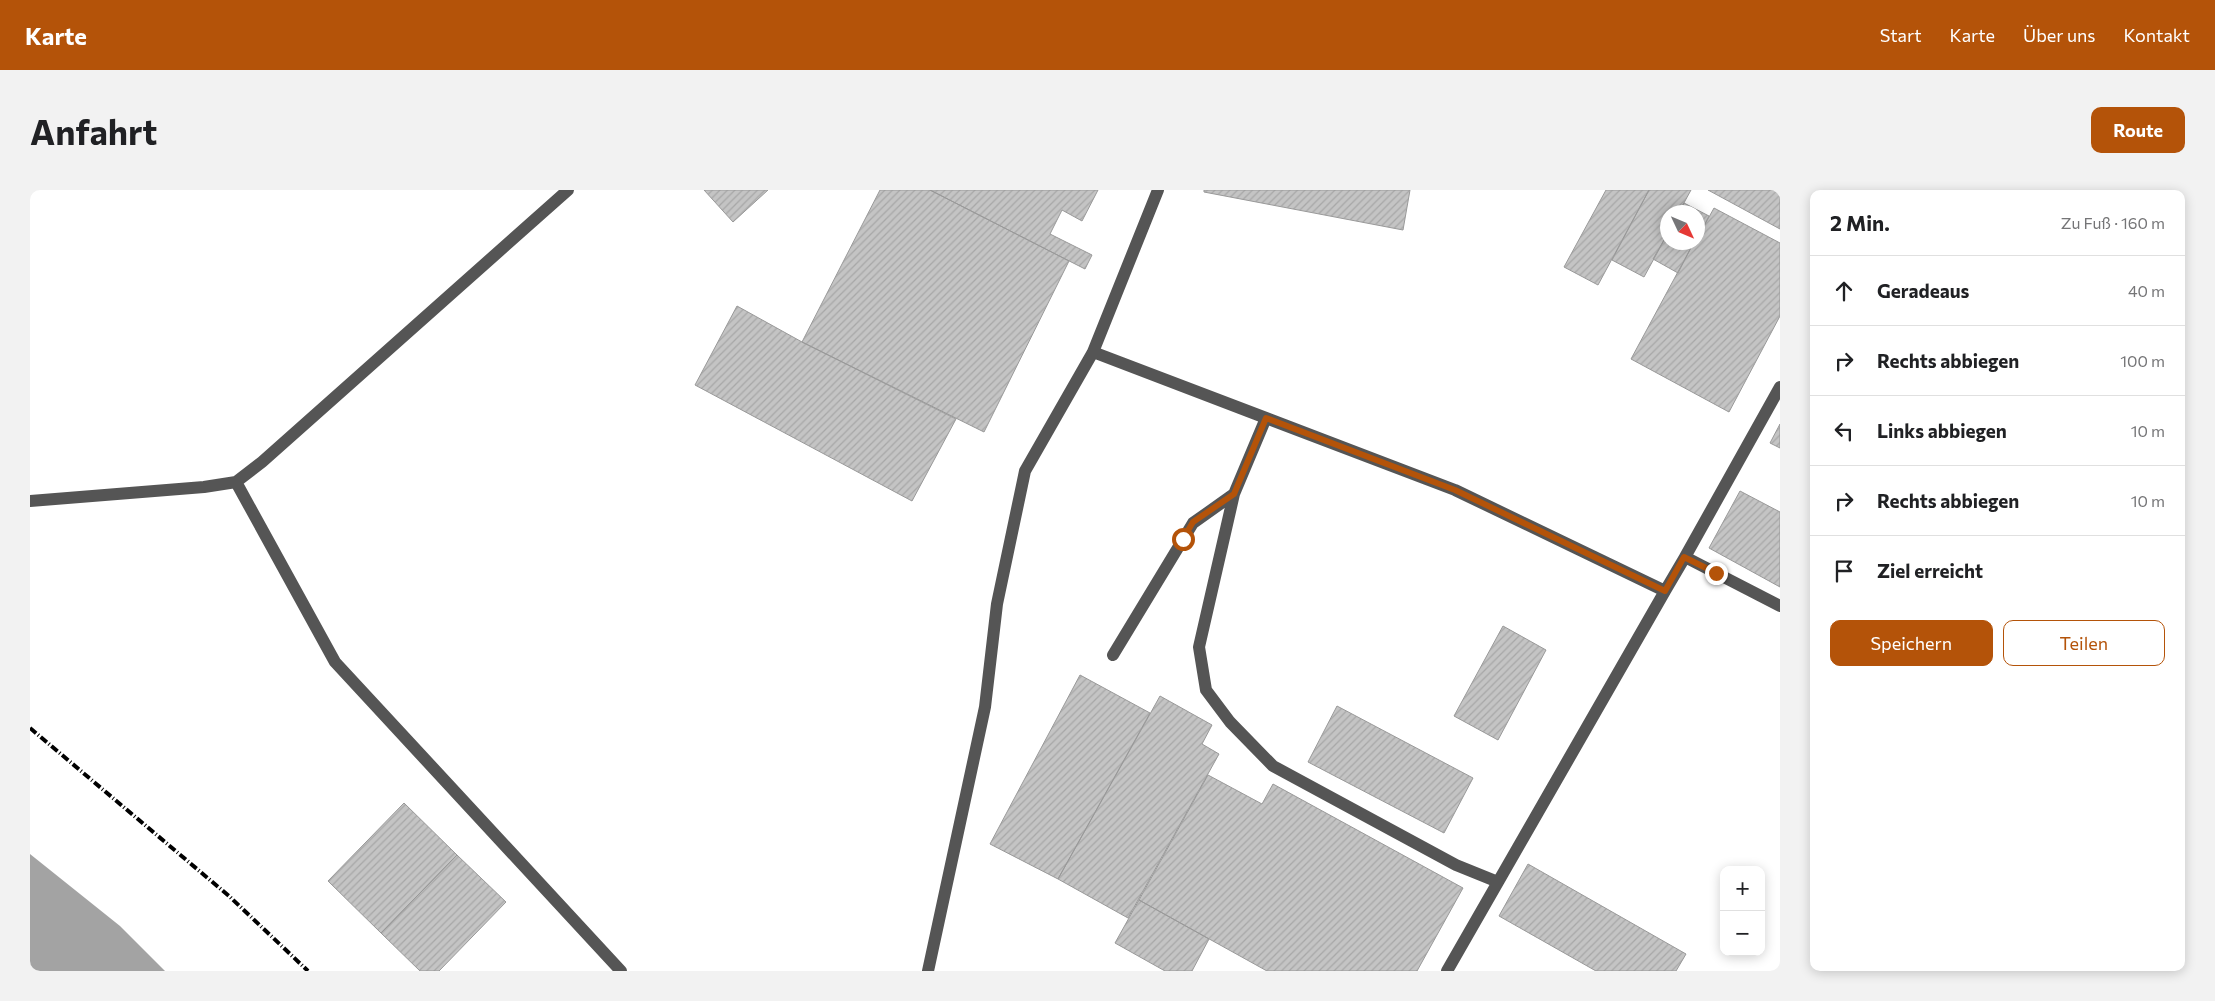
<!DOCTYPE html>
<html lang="de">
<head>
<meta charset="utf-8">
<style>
	:root { --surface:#fff; --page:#f2f2f2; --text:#202124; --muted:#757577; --line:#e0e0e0; --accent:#b45309 }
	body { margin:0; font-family:Commissioner,sans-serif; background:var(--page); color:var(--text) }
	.controls { position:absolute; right:15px; bottom:15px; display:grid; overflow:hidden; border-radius:10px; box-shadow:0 2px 12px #0003 }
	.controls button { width:45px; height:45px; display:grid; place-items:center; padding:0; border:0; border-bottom:1px solid var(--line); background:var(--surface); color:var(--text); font:25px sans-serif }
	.compass { position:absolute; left:1630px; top:15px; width:45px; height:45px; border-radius:50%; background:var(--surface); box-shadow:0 2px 12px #0003; rotate:134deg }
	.stop { position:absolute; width:15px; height:15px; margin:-11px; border:4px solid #b45309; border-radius:50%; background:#fff }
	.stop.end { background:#b45309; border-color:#fff; box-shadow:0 1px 5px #0008 }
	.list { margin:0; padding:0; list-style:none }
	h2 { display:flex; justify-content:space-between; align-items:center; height:65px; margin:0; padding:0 20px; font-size:21px }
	h2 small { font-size:16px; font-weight:400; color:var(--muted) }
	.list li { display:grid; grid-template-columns:32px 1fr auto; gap:15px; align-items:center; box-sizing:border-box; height:70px; padding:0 20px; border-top:1px solid var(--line) }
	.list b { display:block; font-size:19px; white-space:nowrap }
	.list em { font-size:16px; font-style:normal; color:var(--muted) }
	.actions { display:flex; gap:10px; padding:15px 20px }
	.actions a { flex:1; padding:11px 0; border:1px solid var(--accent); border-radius:10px; text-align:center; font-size:18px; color:var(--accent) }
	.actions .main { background:var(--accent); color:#fff }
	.icon { flex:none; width:28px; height:28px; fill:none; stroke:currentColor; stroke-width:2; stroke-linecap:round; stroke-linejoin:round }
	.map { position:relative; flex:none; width:1750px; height:781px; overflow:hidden; border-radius:10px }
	header { display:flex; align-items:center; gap:30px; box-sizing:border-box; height:70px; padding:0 25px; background:var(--accent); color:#fff }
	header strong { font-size:24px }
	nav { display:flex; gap:28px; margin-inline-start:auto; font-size:18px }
	.intro { display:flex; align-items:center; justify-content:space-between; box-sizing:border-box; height:120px; padding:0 30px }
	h1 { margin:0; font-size:35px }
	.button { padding:12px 22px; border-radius:10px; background:var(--accent); color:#fff; font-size:18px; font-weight:700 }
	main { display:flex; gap:30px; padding:0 30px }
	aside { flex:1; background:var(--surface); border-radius:10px; box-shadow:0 2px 12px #0003 }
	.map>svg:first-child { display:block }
</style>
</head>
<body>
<header>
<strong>Karte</strong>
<nav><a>Start</a><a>Karte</a><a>Über uns</a><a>Kontakt</a></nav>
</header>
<div class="intro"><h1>Anfahrt</h1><a class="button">Route</a></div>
<main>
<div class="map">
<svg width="1750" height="781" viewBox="0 0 1750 781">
	<defs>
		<pattern id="building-hatch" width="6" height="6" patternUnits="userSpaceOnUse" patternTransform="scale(1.25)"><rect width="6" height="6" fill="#c4c4c4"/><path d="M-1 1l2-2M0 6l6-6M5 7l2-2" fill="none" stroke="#a7a7a7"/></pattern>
	</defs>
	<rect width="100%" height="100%" fill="#fff"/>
	<!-- water -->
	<path fill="#a3a3a3" d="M0,664L90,736L135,781H0Z"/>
	<!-- building -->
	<path fill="url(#building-hatch)" stroke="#999" d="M674,0H738L703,32Z
		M850,0H900L1039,71L954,242L772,152Z
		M900,0H1068L1052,31L1032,20L1020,44L1062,65L1055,79Z
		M1174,0H1380L1373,40L1174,2Z
		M1576,0H1619L1568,95L1534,77Z
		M1619,0H1661L1649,22H1638V43L1614,87L1582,70Z
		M1678,0H1750V39Z
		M1654,13L1679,26L1668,47V22H1649Z
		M1684,18L1750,53V126L1699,222L1601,169L1664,52H1668V47Z
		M1638,43V52H1664L1648,83L1623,69Z
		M707,116L772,152L926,229L882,311L665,195Z
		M1750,234V258L1740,253Z
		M1710,301L1750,322V397L1679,358Z
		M1473,436L1516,460L1468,550L1424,526Z
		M1050,485L1120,523L1028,689L960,654Z
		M1130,506L1182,535L1172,554L1189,564L1098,728L1028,689Z
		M1307,516L1443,588L1414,643L1278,572Z
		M1178,585L1232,614L1243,594L1433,698L1387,781H1237L1109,710Z
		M374,613L427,665L351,743L298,691Z
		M427,665L476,712L409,781H390L351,743Z
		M1498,674L1656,764L1646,781H1566L1469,726Z
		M1109,710L1179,749L1162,781H1135L1085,753Z"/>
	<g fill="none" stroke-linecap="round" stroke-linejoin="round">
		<!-- minor -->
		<path stroke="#555" stroke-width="12" d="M1128,0L1063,162L1425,300L1635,401L1655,367L1750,416
			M1236,228L1204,304L1169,457L1176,500L1200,532L1243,576L1426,675L1468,692
			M206,292L305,472L591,781
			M0,311L174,297L206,292L232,272L538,0
			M1655,367L1750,197
			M1083,465L1163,333L1204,304
			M898,781L955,517L967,414L995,281L1063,162
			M1417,781L1635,401"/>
		<!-- rail -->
		<path stroke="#000" stroke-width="4" stroke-dasharray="8 2.5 1 2.5" stroke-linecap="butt" d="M0,538L199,706L278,781"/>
	</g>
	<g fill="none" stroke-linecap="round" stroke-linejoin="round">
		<!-- route -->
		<path stroke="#b45309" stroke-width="6" d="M1153,349L1163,332L1204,304L1236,228L1425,300L1635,401L1654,367L1686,383"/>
	</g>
</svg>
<div class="controls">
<button>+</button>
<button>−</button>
</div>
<svg class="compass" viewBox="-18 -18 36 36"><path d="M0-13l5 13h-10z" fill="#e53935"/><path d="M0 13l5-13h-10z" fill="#757577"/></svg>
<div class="stop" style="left:1153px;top:349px"></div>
<div class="stop end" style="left:1686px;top:383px"></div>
</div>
<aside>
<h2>2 Min.<small>Zu Fuß · 160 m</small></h2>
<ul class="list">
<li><svg class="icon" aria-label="ahead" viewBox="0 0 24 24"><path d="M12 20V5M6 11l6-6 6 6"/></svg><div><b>Geradeaus</b></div><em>40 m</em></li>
<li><svg class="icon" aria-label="right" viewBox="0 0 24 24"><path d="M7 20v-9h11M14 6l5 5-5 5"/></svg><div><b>Rechts abbiegen</b></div><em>100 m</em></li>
<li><svg class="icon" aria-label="left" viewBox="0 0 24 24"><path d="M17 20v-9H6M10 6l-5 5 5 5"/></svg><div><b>Links abbiegen</b></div><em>10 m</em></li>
<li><svg class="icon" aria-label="right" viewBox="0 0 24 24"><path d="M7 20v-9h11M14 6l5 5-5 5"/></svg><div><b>Rechts abbiegen</b></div><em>10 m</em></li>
<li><svg class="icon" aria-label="arrive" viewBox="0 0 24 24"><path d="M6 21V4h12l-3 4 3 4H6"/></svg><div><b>Ziel erreicht</b></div></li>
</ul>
<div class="actions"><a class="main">Speichern</a><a>Teilen</a></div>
</aside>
</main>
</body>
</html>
